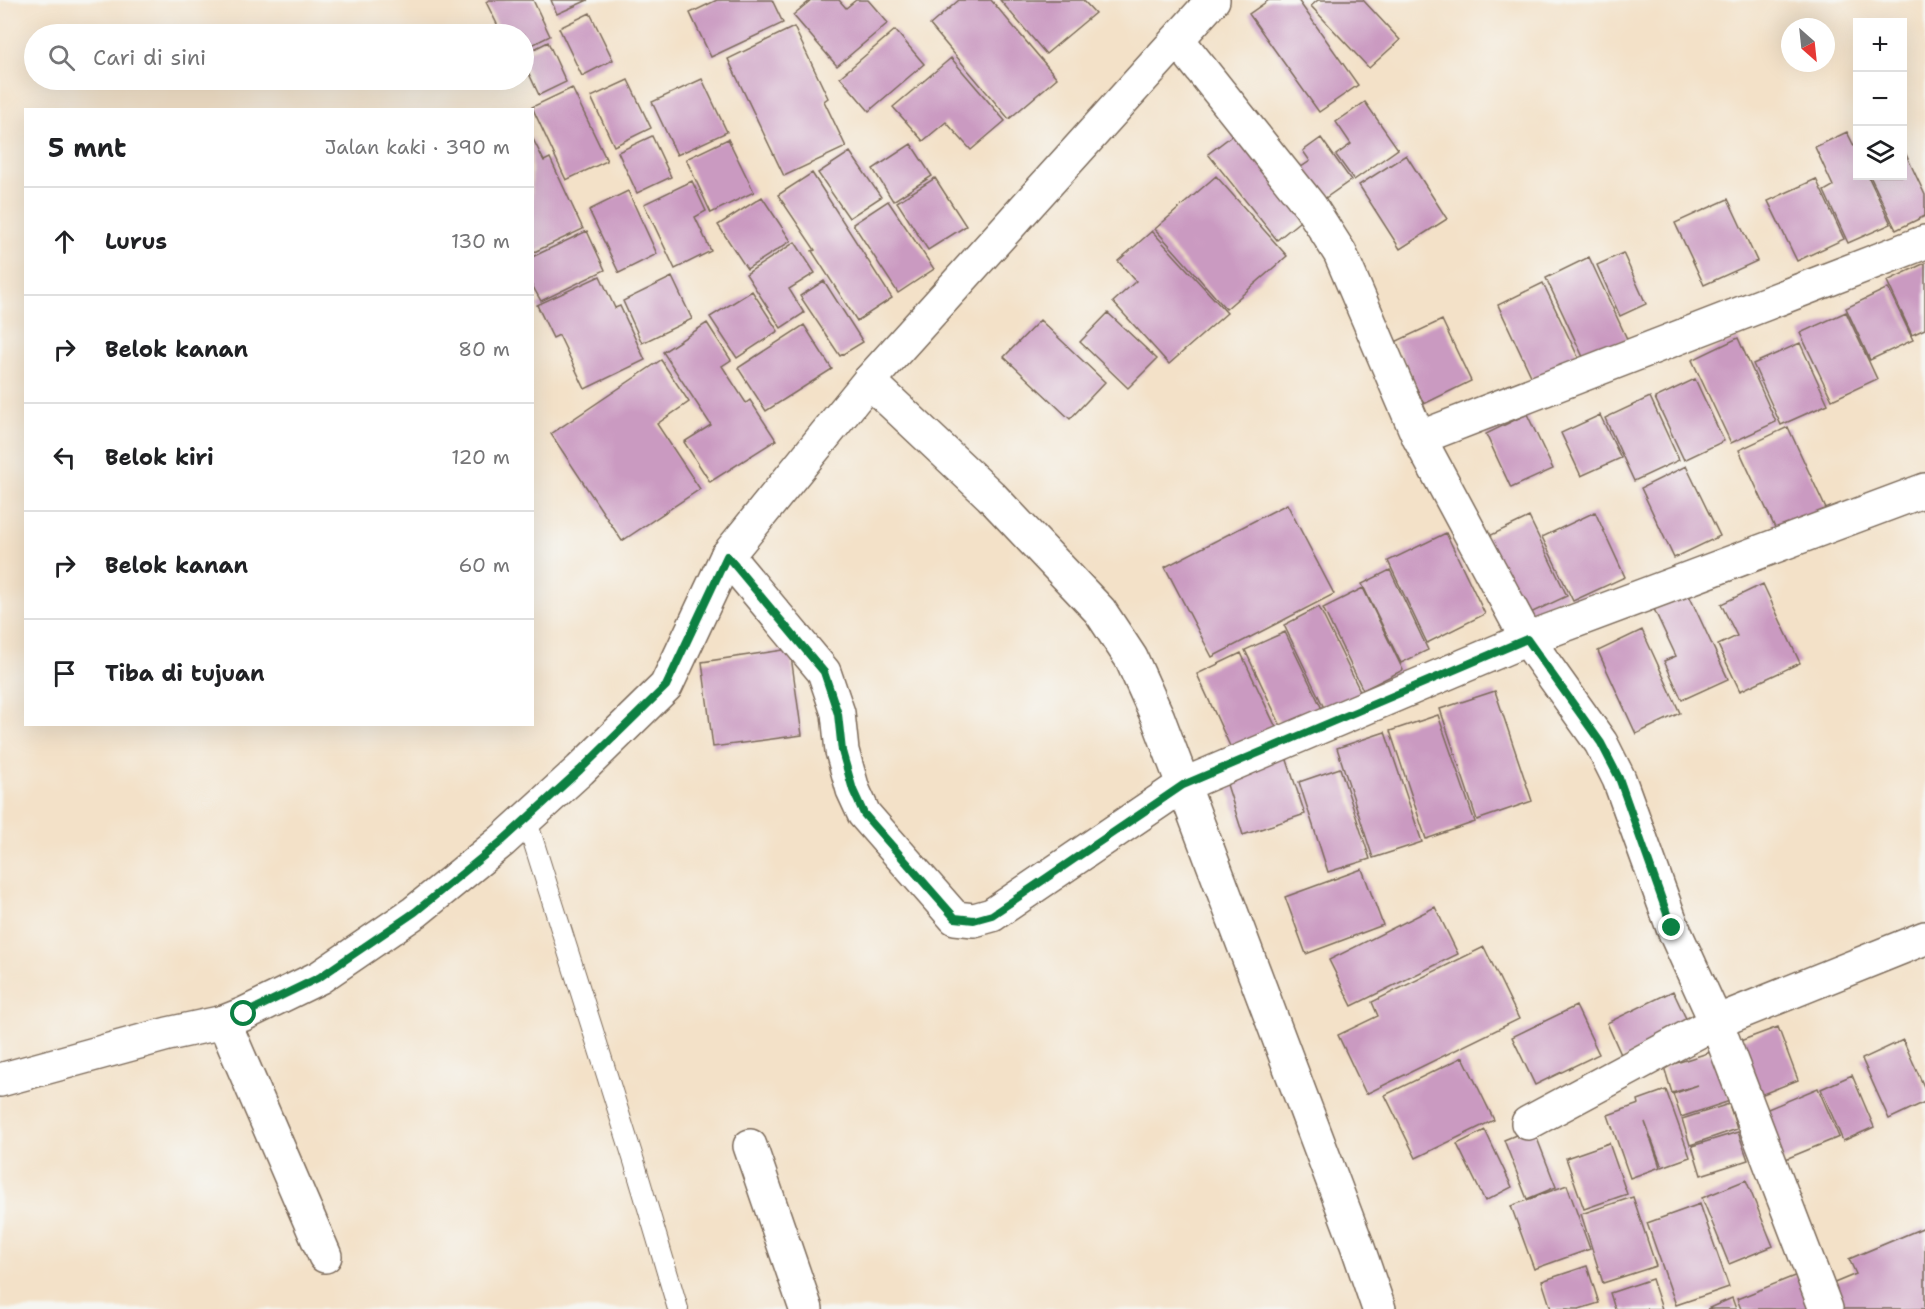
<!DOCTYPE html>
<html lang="id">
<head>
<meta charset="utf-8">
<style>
	:root { --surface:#fff; --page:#f2f2f2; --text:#202124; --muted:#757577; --line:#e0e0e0 }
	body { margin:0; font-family:"Shantell Sans",sans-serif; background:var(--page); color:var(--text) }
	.controls { position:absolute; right:18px; top:18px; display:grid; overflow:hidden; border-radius:0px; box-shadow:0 6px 24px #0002 }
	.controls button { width:54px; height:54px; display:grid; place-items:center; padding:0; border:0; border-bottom:2px solid var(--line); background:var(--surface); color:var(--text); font:30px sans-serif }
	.compass { position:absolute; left:1781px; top:18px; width:54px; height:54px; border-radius:50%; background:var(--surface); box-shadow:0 6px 24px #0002; rotate:153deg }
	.stop { position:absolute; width:18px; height:18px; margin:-14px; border:4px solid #0b8043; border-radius:50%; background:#fff }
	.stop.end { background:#0b8043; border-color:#fff; box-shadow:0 2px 6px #0008 }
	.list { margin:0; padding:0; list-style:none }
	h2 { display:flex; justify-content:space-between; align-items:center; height:78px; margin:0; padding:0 24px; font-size:26px }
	h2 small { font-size:20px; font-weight:400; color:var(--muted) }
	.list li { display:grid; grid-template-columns:39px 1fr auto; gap:18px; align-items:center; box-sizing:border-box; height:108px; padding:0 24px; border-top:2px solid var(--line) }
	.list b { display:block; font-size:22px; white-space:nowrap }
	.list em { font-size:20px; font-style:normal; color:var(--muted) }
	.icon { flex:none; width:33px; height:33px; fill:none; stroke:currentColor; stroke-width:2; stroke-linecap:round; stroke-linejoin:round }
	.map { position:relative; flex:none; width:1925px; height:1309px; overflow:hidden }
	.search { position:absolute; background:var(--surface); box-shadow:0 6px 24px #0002; left:24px; top:24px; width:510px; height:66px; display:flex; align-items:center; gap:15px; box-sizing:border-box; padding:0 21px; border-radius:33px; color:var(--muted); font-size:22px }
	.panel { position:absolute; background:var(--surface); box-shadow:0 6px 24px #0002; left:24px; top:108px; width:510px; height:618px; border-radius:0px }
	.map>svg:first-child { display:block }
</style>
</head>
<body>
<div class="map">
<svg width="1925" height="1309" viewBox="0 0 1925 1309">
	<rect width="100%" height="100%" fill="#f6f6f2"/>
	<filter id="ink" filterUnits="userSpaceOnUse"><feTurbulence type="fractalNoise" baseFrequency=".0167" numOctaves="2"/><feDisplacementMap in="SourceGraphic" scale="12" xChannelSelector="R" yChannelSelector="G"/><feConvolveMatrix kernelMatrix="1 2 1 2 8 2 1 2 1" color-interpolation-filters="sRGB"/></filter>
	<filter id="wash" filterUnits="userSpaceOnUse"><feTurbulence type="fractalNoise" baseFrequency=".008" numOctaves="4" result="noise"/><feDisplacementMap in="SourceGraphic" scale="24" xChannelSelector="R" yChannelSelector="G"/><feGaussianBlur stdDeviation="1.35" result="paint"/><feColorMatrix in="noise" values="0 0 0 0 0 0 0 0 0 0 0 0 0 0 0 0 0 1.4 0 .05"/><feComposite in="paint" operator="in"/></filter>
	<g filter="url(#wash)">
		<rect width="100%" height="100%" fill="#f3e1c8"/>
		<g id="blocks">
			<!-- building -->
			<path fill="#ca9ac1" d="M489,0H533L550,36L524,49V34H502L486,2Z
				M551,0H588L557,14Z
				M717,0H772L783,23L711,57L690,13Z
				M811,0H839L846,8L856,0H868L888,23L837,66L793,15Z
				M959,0H991L1057,78L1009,119L930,25Z
				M1000,0H1083L1095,13L1046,54Z
				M1269,0H1298L1358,85L1319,112L1249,14Z
				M1318,0H1363L1400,40L1369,68L1311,6Z
				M590,13L613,60L582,76L559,28Z
				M794,27L828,98L824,101L846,147L784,176L728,59Z
				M895,30L924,64L869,111L840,77Z
				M548,42L566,82L539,95L524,63V54Z
				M951,58L1005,121L971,150L946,122L923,141L893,107Z
				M702,79L727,132L677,155L652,102Z
				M628,80L651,128L614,146L591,97Z
				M572,88L607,161L566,180L532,107Z
				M1365,102L1398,149L1354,180L1336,155L1351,144L1336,122Z
				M1242,128L1310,213L1277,240L1208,154Z
				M1847,132L1858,154V176H1868L1891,224L1848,243L1824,191L1833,186L1815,147Z
				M652,136L671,177L637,193L618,152Z
				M532,137L544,161L550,158L583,229L532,253Z
				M1321,138L1351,180L1314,206L1291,174L1310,161L1303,151Z
				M728,139L754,192L711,213L686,159Z
				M911,144L932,176L893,201L873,169Z
				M1902,146L1925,195V216L1896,230L1870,176H1902Z
				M850,152L881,197L849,218L818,173Z
				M1406,155L1447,219L1400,249L1359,185Z
				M812,173L892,298L857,321L812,251L815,250L778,195Z
				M1216,176L1287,256L1226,309L1155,229Z
				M935,178L966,226L928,250L897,202Z
				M1816,179L1844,239L1797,261L1768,201Z
				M692,181L706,211L695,217L711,251L675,269L644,204Z
				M628,191L657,254L619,273L589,210Z
				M762,197L791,241L747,269L718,225Z
				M1728,199L1757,261L1704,285L1675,223Z
				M888,201L934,269L898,293L853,224Z
				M587,231L605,270L541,301L532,285V257Z
				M1152,231L1227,313L1169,364L1113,302L1136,281L1118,261Z
				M795,242L815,273L789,289L804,313L781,328L746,274Z
				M1623,253L1646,304L1620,316L1597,265Z
				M1589,257L1627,339L1584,359L1546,278Z
				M1925,263V329L1912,335L1887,281Z
				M600,276L615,308L620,306L645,360L585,389L559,335L553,338L537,305Z
				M672,277L692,319L642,343L623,301Z
				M824,281L863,342L840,356L800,296Z
				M1543,283L1579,359L1533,380L1498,305Z
				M1888,288L1913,340L1870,360L1846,308Z
				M752,291L778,331L737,358L710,317Z
				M1846,312L1877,379L1832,400L1800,333Z
				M1108,313L1157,359L1128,388L1080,342Z
				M1040,320L1105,382L1070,419L1004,357Z
				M1442,320L1471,381L1424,404L1395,342Z
				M707,323L731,360L722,366L746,403L750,400L776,440L710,482L684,442L711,425L663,352Z
				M804,325L832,369L766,411L738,368Z
				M1738,338L1776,422L1731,443L1692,360Z
				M1800,343L1828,404L1781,425L1753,364Z
				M661,360L689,402L657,424L700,489L622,541L551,434Z
				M1695,379L1724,441L1684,460L1655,398Z
				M1650,397L1679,460L1634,481L1605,418Z
				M1527,414L1553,469L1511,488L1486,434Z
				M1600,415L1621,458L1581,476L1561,433Z
				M1788,427L1826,509L1777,532L1739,450Z
				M1686,466L1720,536L1674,558L1641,488Z
				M1287,504L1334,594L1212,657L1165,567Z
				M1595,512L1625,577L1573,601L1542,537Z
				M1529,517L1567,596L1522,617L1485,538Z
				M1446,533L1485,614L1427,643L1388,561Z
				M1390,570L1428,650L1401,663L1362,584Z
				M1763,584L1800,663L1740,691L1718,645L1737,636L1721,604Z
				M1363,588L1403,670L1363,690L1323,608Z
				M1688,593L1728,679L1682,700L1664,661L1676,656L1654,609Z
				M1319,607L1363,697L1327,714L1284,625Z
				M1642,630L1680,713L1636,734L1598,651Z
				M1285,632L1322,709L1282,728L1245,650Z
				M790,649L802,735L713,747L702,662Z
				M1241,653L1280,736L1235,757L1197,674Z
				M1495,691L1532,801L1477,820L1440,709Z
				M1438,715L1475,822L1426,839L1390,731Z
				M1385,732L1422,842L1373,858L1337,748Z
				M1284,751L1305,814L1243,835L1223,772Z
				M1340,768L1370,859L1328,872L1299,782Z
				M1362,869L1383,925L1306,954L1285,897Z
				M1435,907L1458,954L1352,1006L1329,960Z
				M1484,947L1519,1019L1366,1094L1338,1035L1378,1016L1372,1002Z
				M1673,991L1690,1027L1623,1059L1607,1023Z
				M1576,1006L1599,1054L1535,1085L1512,1037Z
				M1778,1027L1798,1080L1753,1098L1732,1044Z
				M1903,1040L1925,1089V1102L1889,1119L1862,1059Z
				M1714,1051L1730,1101L1681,1117L1673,1094L1698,1085L1672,1093L1664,1067Z
				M1463,1057L1494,1120L1416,1158L1385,1095Z
				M1852,1075L1874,1127L1843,1141L1821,1089Z
				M1818,1088L1839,1137L1776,1163L1756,1114Z
				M1666,1090L1690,1157L1662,1167L1645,1122L1660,1167L1630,1178L1608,1115L1639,1104L1638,1100Z
				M1729,1104L1737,1129L1690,1145L1682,1119Z
				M1533,1128L1556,1187L1527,1199L1504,1140Z
				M1485,1130L1512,1187L1485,1201L1457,1144Z
				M1738,1132L1748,1160L1701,1175L1692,1146Z
				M1609,1143L1627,1194L1584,1209L1566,1158Z
				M1746,1180L1773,1246L1729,1264L1702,1198Z
				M1567,1185L1590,1249L1534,1269L1511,1206Z
				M1633,1197L1656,1266L1603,1283L1581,1214Z
				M1700,1204L1729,1287L1676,1305L1647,1223Z
				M1925,1227V1309H1829L1820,1289L1856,1274L1849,1259Z
				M1587,1266L1599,1303L1579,1309H1551L1542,1281Z
				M1807,1271L1822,1309H1741L1737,1299Z
				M1652,1279L1662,1309H1615L1610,1293Z
				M1732,1298L1736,1309H1707Z"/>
		</g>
	</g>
	<g filter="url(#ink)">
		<use href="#blocks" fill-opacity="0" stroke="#7b6a5a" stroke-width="1.5"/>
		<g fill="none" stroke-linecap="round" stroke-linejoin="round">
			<defs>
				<path id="lane" d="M526,818L634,1161L678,1309"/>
				<path id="street" d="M1178,40L1310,206L1340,253L1419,438L1527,639L1601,743L1619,779L1673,928L1716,1022L1826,1309
					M869,381L991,496L1100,611L1131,658L1158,718L1357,1245L1379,1309
					M1419,438L1925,242
					M727,556L824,672L838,713L842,751L853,790L864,814L955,918L974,920L992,915L1183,785L1527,639L1925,490
					M224,1022L325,1256
					M1528,1123L1716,1022L1925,938
					M750,1146L806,1309"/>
				<path id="primary" d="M0,1080L168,1034L224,1022L244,1014L320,977L415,912L502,841L580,770L666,686L727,556L869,381L1213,0"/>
			</defs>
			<!-- lane casing -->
			<use href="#lane" stroke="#7b6a5a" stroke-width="22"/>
			<!-- street casing -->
			<use href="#street" stroke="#7b6a5a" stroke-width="36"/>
			<!-- primary casing -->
			<use href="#primary" stroke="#7b6a5a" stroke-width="36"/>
			<!-- lane -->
			<use href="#lane" stroke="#fff" stroke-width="20"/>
			<!-- street -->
			<use href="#street" stroke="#fff" stroke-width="33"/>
			<!-- primary -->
			<use href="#primary" stroke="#fff" stroke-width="33"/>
		</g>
	</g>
	<g fill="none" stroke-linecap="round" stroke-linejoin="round" filter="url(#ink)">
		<!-- route -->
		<path stroke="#0b8043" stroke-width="8" d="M244,1014L320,977L415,912L502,841L580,770L666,686L727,556L824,672L838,714L842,751L853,790L864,814L955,918L974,920L992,915L1183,785L1527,639L1601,743L1619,778L1672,928"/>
	</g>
</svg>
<div class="controls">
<button>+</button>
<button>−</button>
<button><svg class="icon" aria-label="layers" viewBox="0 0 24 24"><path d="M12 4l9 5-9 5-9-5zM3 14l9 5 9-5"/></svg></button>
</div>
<svg class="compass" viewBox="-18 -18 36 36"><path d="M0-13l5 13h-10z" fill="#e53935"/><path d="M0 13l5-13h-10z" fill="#757577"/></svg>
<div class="stop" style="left:244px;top:1014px"></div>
<div class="stop end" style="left:1672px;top:928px"></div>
<div class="search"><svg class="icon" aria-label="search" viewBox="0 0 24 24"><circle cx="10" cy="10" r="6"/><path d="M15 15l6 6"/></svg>Cari di sini</div>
<section class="panel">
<h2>5 mnt<small>Jalan kaki · 390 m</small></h2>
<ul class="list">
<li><svg class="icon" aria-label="ahead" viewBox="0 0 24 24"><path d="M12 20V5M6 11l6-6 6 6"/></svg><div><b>Lurus</b></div><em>130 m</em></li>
<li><svg class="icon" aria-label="right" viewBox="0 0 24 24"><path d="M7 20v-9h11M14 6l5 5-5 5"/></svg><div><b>Belok kanan</b></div><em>80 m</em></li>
<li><svg class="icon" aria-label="left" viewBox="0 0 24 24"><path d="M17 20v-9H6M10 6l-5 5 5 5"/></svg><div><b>Belok kiri</b></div><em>120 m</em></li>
<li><svg class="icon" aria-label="right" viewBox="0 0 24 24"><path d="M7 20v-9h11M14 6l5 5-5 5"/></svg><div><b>Belok kanan</b></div><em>60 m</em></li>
<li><svg class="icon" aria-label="arrive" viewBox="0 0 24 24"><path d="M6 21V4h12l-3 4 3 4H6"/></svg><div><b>Tiba di tujuan</b></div></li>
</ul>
</section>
</div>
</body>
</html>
